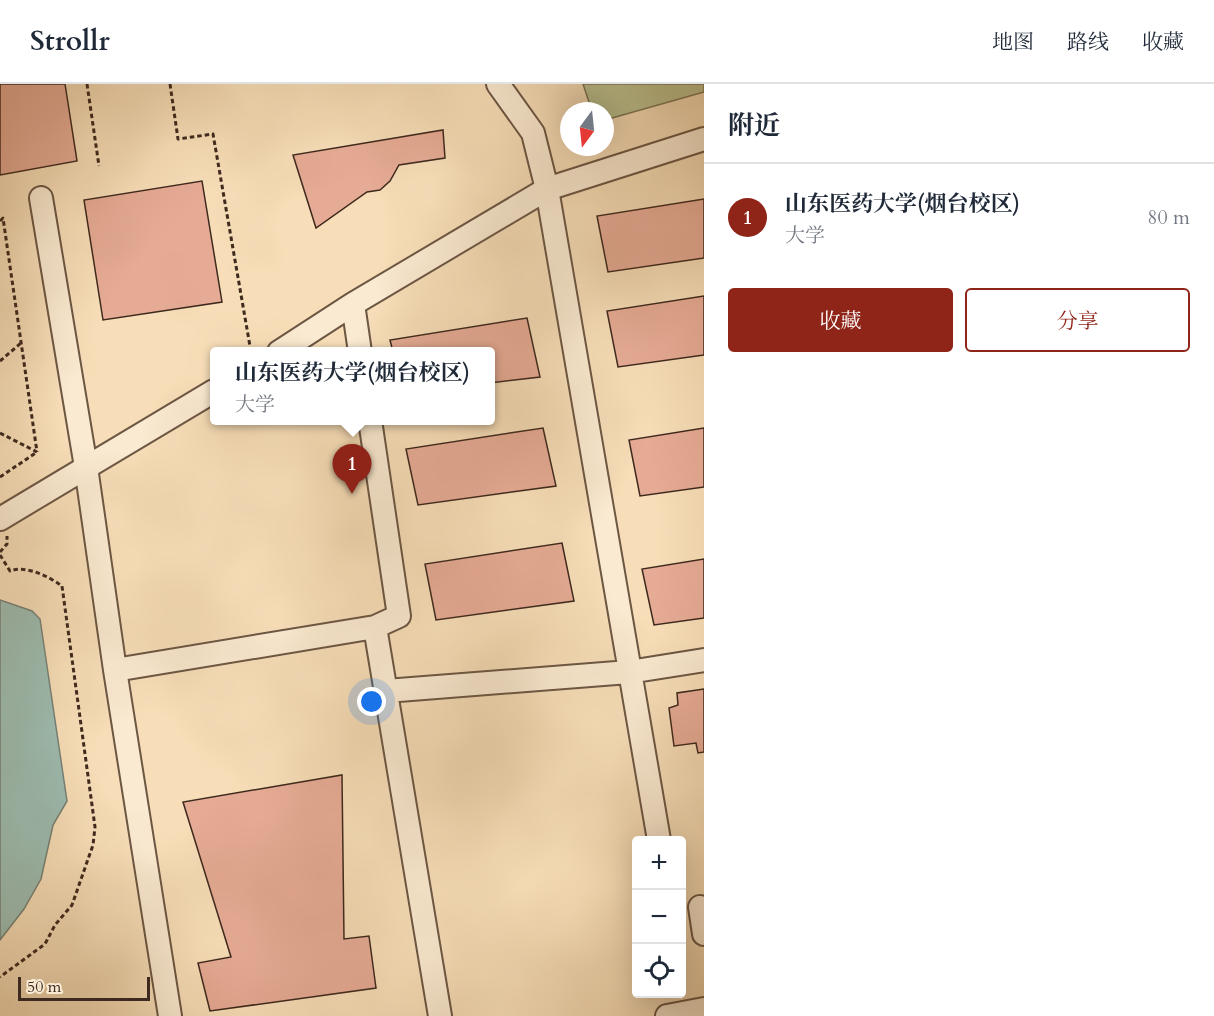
<!DOCTYPE html>
<html lang="zh">
<head>
<meta charset="utf-8">
<style>
	:root { --surface:#fff; --page:#f2f2f3; --text:#1f2937; --muted:#747a83; --line:#e0e1e3; --accent:#8f2418 }
	body { margin:0; font-family:Cardo,"Noto Serif SC",serif; background:var(--page); color:var(--text) }
	.controls { position:absolute; right:18px; bottom:18px; display:grid; overflow:hidden; border-radius:6px; box-shadow:0 6px 24px #0002 }
	.controls button { width:54px; height:54px; display:grid; place-items:center; padding:0; border:0; border-bottom:2px solid var(--line); background:var(--surface); color:var(--text); font:30px sans-serif }
	.compass { position:absolute; left:560px; top:18px; width:54px; height:54px; border-radius:50%; background:var(--surface); box-shadow:0 6px 24px #0002; rotate:195deg }
	.scale { position:absolute; left:18px; bottom:15px; width:132px; box-sizing:border-box; padding-left:6px; border:3px solid #3e291e; border-top:0; font-size:16px; line-height:21px; white-space:nowrap; color:#3e291e; -webkit-text-stroke:4px #faead1; paint-order:stroke }
	.you { position:absolute; left:372px; top:618px; width:21px; height:21px; margin:-15px; border:4px solid #fff; border-radius:50%; background:#1a73e8; box-shadow:0 0 0 9px #1a73e833 }
	.badge { display:grid; place-items:center; width:39px; height:39px; border-radius:50%; background:var(--accent); color:#fff; font-size:20px; font-weight:700 }
	.pin { position:absolute; translate:-50% -50px; filter:drop-shadow(0 2px 3px #0008) }
	.pin::after { content:''; position:absolute; top:32px; width:21px; height:18px; background:inherit; clip-path:polygon(0 0,100% 0,50% 100%) }
	.popup { position:absolute; left:210px; top:263px; width:285px; height:78px; box-sizing:border-box; display:grid; place-content:center; border-radius:6px; background:var(--surface); filter:drop-shadow(0 2px 4px #0005); font-size:20px; white-space:nowrap; color:var(--muted) }
	.popup b { font-size:22px; color:var(--text) }
	.popup::after { content:''; position:absolute; left:50%; top:100%; margin-left:-12px; border:12px solid transparent; border-top-color:var(--surface) }
	.list { margin:0; padding:0; list-style:none }
	h2 { display:flex; justify-content:space-between; align-items:center; height:78px; margin:0; padding:0 24px; font-size:26px }
	h2 small { font-size:20px; font-weight:400; color:var(--muted) }
	.list li { display:grid; grid-template-columns:39px 1fr auto; gap:18px; align-items:center; box-sizing:border-box; height:108px; padding:0 24px; border-top:2px solid var(--line) }
	.list b { display:block; font-size:22px; white-space:nowrap }
	.list p { margin:0; font-size:20px; white-space:nowrap; color:var(--muted) }
	.list em { font-size:20px; font-style:normal; color:var(--muted) }
	.actions { display:flex; gap:12px; padding:18px 24px }
	.actions a { flex:1; padding:14px 0; border:2px solid var(--accent); border-radius:6px; text-align:center; font-size:21px; color:var(--accent) }
	.actions .main { background:var(--accent); color:#fff }
	.icon { flex:none; width:33px; height:33px; fill:none; stroke:currentColor; stroke-width:2; stroke-linecap:round; stroke-linejoin:round }
	.map { position:relative; flex:none; width:704px; height:932px; overflow:hidden }
	header { display:flex; align-items:center; gap:36px; box-sizing:border-box; height:84px; padding:0 30px; background:var(--surface); border-bottom:2px solid var(--line) }
	header strong { font-size:28px }
	nav { display:flex; gap:33px; margin-inline-start:auto; font-size:21px }
	main { display:flex }
	aside { flex:1; background:var(--surface) }
	.map>svg:first-child { display:block }
</style>
</head>
<body>
<header>
<strong>Strollr</strong>
<nav><a>地图</a><a>路线</a><a>收藏</a></nav>
</header>
<main>
<div class="map">
<svg width="704" height="932" viewBox="0 0 704 932">
	<rect width="100%" height="100%" fill="#f7deb8"/>
	<filter id="stains"><feTurbulence type="fractalNoise" baseFrequency=".00333" numOctaves="4"/><feColorMatrix values="0 0 0 0 .2 0 0 0 0 .09 0 0 0 0 .02 0 0 0 .5 -.17"/></filter>
	<radialGradient id="worn" r=".72"><stop offset=".6" stop-color="#630" stop-opacity="0"/><stop offset="1" stop-color="#630" stop-opacity=".3"/></radialGradient>
	<!-- green -->
	<path fill="#bbc190" stroke="#7c7557" stroke-width="1.5" d="M583,0H704V8L605,36V27H592Z"/>
	<!-- water -->
	<path fill="#9dbcb0" stroke="#778176" stroke-width="1.5" d="M0,516L32,527L40,535L67,717L53,741L41,795L24,825L0,856Z"/>
	<!-- building -->
	<path fill="#e6ab95" stroke="#3e291e" stroke-width="1.5" d="M0,0H65L77,77L0,91Z
		M443,46L445,74L399,81L390,97L380,106L367,108L316,144L293,71Z
		M202,97L222,218L103,236L84,116Z
		M704,115V174L608,188L597,132Z
		M704,212V271L618,283L607,227Z
		M527,234L540,293L490,299V268H393L390,256Z
		M543,344L556,402L418,421L406,365Z
		M704,344V403L640,412L629,356Z
		M562,459L574,517L436,536L425,480Z
		M704,475V534L654,541L642,485Z
		M704,605V668L698,669L696,659L674,662L669,624L678,621L677,609Z
		M342,691L344,855L369,852L376,904L210,927L198,879L231,873L183,718Z"/>
	<g fill="none" stroke-linecap="round" stroke-linejoin="round">
		<defs>
			<path id="minor" d="M498,0L533,49L547,105L659,756
				M41,114L86,383L115,586L170,932
				M353,220L360,268
				M279,268L353,220L547,105L704,55
				M370,336L399,532L375,543
				M0,435L214,307
				M115,586L375,543L440,932
				M386,607L629,588L704,576
				M700,823L704,850
				M667,932L704,925"/>
		</defs>
		<!-- minor casing -->
		<use href="#minor" stroke="#6c5644" stroke-width="26"/>
		<!-- path -->
		<path stroke="#3e291e" stroke-width="3" stroke-dasharray="4.5 3" stroke-linecap="butt" d="M87,0L99,82
			M170,0L178,55L213,50L251,268
			M0,137L3,134L37,368
			M0,277L21,259
			M0,349L37,368
			M0,393L37,368
			M0,468L7,460V452
			M0,471L10,487C26,481 48,492 62,502L95,743L93,761L72,821L55,841L45,860L0,893"/>
		<!-- minor -->
		<use href="#minor" stroke="#faead1" stroke-width="22"/>
	</g>
	<rect width="100%" height="100%" filter="url(#stains)"/>
	<rect width="100%" height="100%" fill="url(#worn)"/>
</svg>
<div class="controls">
<button>+</button>
<button>−</button>
<button><svg class="icon" aria-label="locate" viewBox="0 0 24 24"><circle cx="12" cy="12" r="6"/><path d="M12 2v4M12 18v4M2 12h4M18 12h4"/></svg></button>
</div>
<svg class="compass" viewBox="-18 -18 36 36"><path d="M0-13l5 13h-10z" fill="#e53935"/><path d="M0 13l5-13h-10z" fill="#747a83"/></svg>
<div class="scale">50 m</div>
<div class="you"></div>
<div class="pin badge" style="left:352px;top:410px">1</div>
<div class="popup"><b>山东医药大学(烟台校区)</b>大学</div>
</div>
<aside>
<h2>附近<small></small></h2>
<ul class="list">
<li><span class="badge">1</span><div><b>山东医药大学(烟台校区)</b><p>大学</p></div><em>80 m</em></li>
</ul>
<div class="actions"><a class="main">收藏</a><a>分享</a></div>
</aside>
</main>
</body>
</html>
